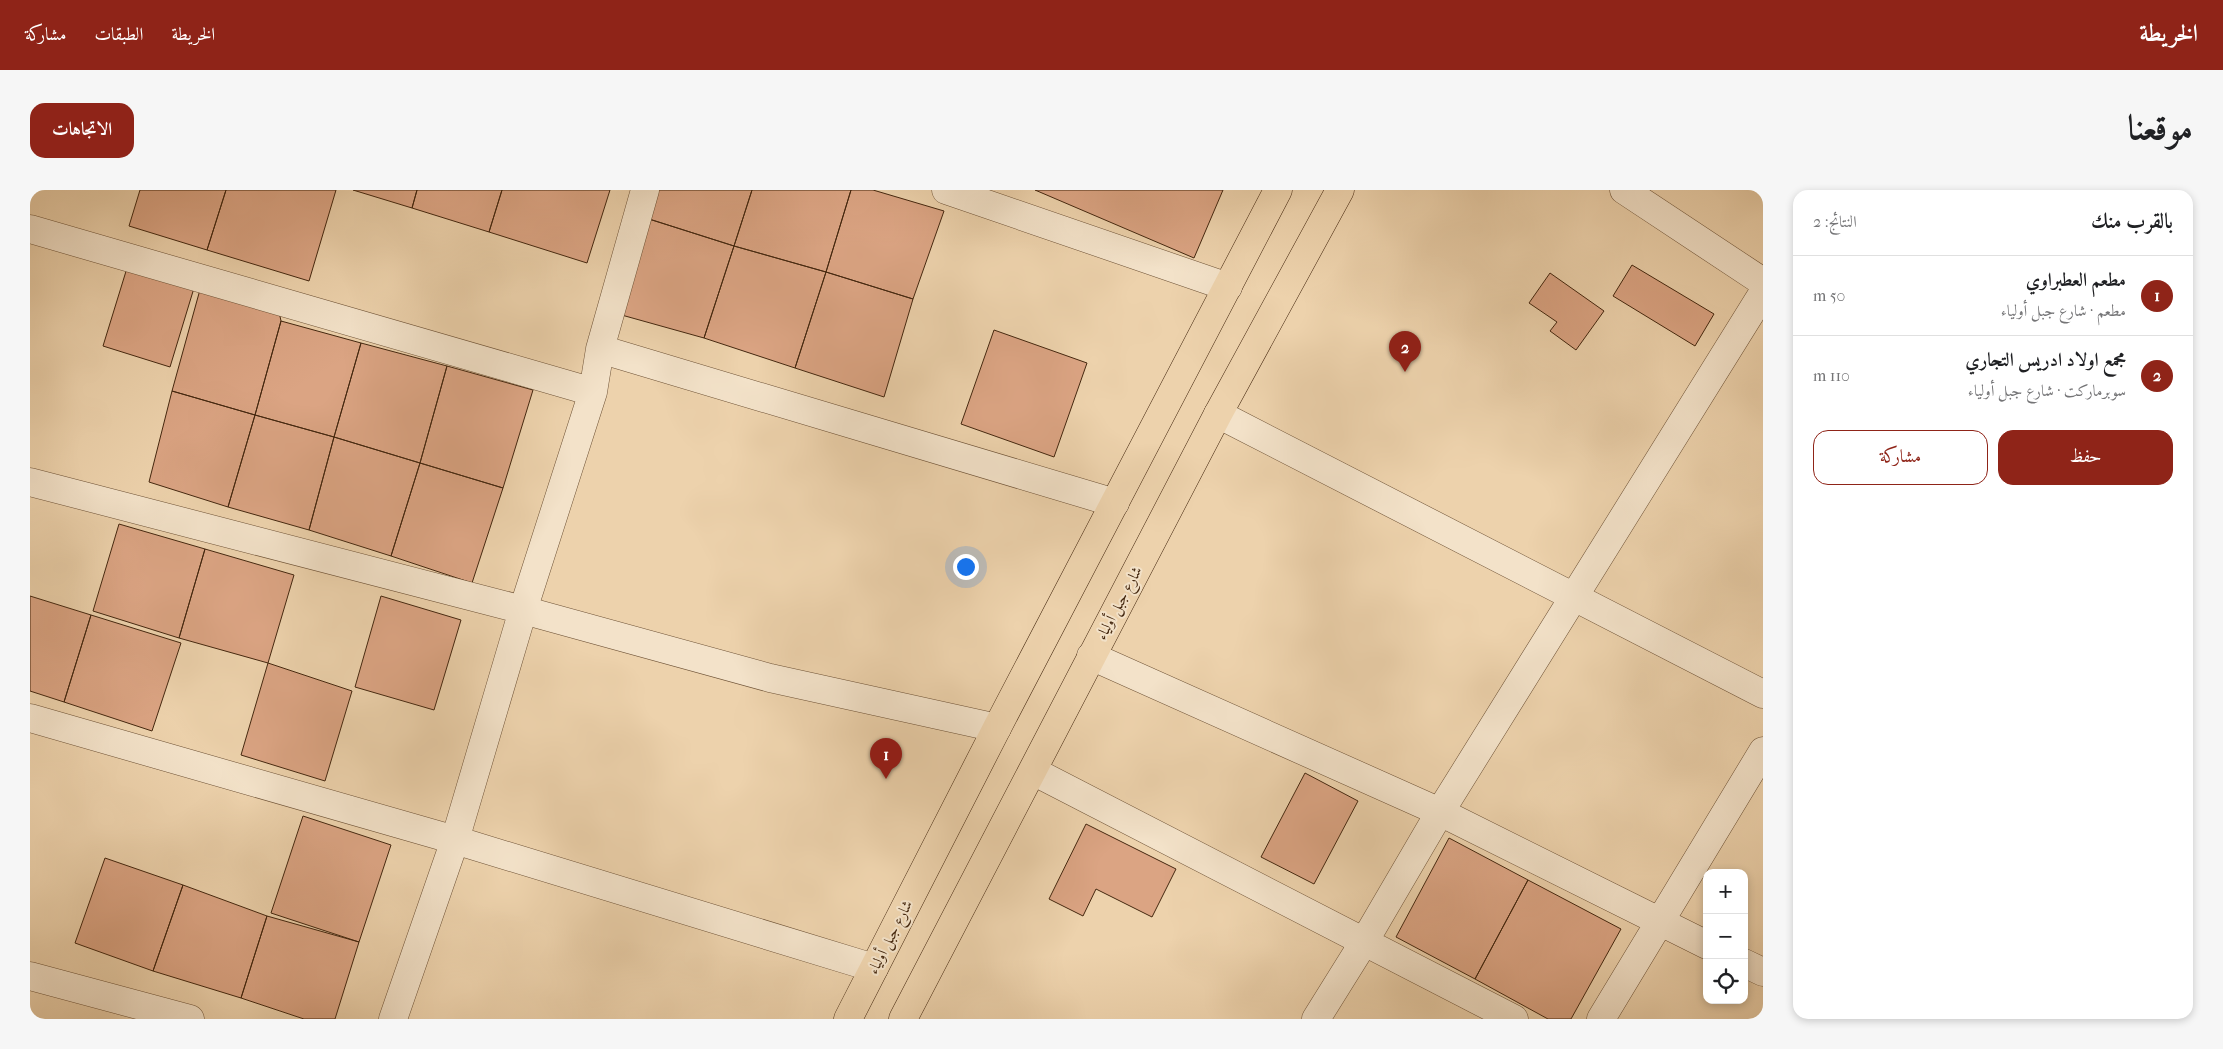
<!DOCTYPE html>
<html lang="ar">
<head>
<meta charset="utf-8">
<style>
	:root { --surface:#fff; --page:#f6f6f6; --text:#202124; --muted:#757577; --line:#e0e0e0; --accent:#8f2418 }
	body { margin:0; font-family:"IM FELL French Canon",Amiri,serif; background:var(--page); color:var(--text); direction:rtl }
	.controls { position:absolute; right:15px; bottom:15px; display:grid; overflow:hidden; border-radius:10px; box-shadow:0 2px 8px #0003 }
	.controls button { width:45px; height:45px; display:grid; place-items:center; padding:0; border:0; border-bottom:1px solid var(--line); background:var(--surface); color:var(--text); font:25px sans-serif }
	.you { position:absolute; left:935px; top:376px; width:18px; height:18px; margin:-12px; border:4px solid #fff; border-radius:50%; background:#1a73e8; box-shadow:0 0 0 8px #1a73e833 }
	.badge { display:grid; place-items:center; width:32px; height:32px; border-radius:50%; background:var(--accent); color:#fff; font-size:16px; font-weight:700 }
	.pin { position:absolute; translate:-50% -41px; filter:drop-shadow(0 1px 2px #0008) }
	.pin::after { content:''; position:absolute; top:26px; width:18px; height:15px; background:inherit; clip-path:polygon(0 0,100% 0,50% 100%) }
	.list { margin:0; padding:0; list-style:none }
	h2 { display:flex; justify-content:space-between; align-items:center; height:65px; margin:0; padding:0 20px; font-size:21px }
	h2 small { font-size:16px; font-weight:400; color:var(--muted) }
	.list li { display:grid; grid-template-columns:32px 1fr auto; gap:15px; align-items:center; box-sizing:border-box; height:80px; padding:0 20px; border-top:1px solid var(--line) }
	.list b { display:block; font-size:19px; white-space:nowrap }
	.list p { margin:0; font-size:16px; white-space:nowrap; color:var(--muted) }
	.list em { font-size:16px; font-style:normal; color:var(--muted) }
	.actions { display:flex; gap:10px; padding:15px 20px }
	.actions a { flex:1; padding:11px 0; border:1px solid var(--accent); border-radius:15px; text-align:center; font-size:18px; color:var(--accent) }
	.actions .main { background:var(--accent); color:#fff }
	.icon { flex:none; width:28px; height:28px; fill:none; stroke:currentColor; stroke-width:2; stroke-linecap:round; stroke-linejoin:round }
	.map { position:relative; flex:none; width:1733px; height:829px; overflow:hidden; direction:ltr; border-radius:15px }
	header { display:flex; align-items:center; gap:30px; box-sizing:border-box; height:70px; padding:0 25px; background:var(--accent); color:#fff }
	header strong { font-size:24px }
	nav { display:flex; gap:28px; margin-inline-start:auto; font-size:18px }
	.intro { display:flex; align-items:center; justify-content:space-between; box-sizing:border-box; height:120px; padding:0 30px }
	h1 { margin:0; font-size:35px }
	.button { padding:12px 22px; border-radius:15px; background:var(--accent); color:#fff; font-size:18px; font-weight:700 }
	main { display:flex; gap:30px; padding:0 30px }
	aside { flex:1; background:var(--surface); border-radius:15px; box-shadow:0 2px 8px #0003 }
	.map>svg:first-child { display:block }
</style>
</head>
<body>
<header>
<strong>الخريطة</strong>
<nav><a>الخريطة</a><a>الطبقات</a><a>مشاركة</a></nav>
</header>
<div class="intro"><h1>موقعنا</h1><a class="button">الاتجاهات</a></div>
<main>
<aside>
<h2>بالقرب منك<small>النتائج: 2</small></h2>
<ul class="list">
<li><span class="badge">1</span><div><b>مطعم العطبراوي</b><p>مطعم · شارع جبل أولياء</p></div><em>50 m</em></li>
<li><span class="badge">2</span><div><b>مجمع اولاد ادريس التجاري</b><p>سوبرماركت · شارع جبل أولياء</p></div><em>110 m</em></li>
</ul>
<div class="actions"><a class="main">حفظ</a><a>مشاركة</a></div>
</aside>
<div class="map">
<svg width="1733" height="829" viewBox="0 0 1733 829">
	<rect width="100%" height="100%" fill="#edd2ac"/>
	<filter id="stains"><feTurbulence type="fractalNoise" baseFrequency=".004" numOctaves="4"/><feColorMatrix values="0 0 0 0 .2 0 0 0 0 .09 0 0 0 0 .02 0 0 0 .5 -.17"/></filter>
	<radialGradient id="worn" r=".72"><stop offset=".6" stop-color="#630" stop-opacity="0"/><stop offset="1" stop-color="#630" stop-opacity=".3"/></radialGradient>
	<!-- building -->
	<path fill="#dba483" stroke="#44270f" d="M110,0H196L177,60L99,36Z
		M196,0H306L279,91L177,60Z
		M323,0H387L382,18Z
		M387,0H472L459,42L382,18Z
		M472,0H580L557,73L459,42Z
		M628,0H722L704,56L619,29Z
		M722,0H821L796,82L704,56Z
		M821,0H843L914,21L883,109L796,82Z
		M1005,0H1193L1164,68Z
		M619,29L704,56L674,148L588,124Z
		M704,56L796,82L765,178L674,148Z
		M1602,75L1684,124L1665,156L1583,106Z
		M97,78L164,98L140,177L73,156Z
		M796,82L883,109L854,207L765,178Z
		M1520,83L1574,121L1546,160L1520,141L1527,132L1499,113Z
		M171,96L248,117L251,131L225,225L142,201Z
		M251,131L331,153L304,247L225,225Z
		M964,140L1057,173L1024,267L931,234Z
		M331,153L417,176L390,273L304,247Z
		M417,176L503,200L473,298L390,273Z
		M142,201L225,225L198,317L119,292Z
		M225,225L304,247L279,340L198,317Z
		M304,247L390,273L361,366L279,340Z
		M390,273L473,298L442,393L361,366Z
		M89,334L175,359L149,448L63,421Z
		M175,359L264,385L238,473L149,448Z
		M0,406L61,425L34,512L0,501Z
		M351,406L431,430L404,520L325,497Z
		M61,425L151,453L122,541L34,512Z
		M238,473L322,501L295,591L211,565Z
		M1275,583L1328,611L1284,694L1231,667Z
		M273,626L361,655L329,752L241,723Z
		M1056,634L1146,679L1122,727L1066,699L1053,726L1019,709Z
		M1419,648L1498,690L1445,789L1366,747Z
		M75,668L153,695L123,781L45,753Z
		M1498,690L1591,739L1541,829H1518L1445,789Z
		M153,695L237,726L211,808L123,781Z
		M237,726L329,752L305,829H274L211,808Z"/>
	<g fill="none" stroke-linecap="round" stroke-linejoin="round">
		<defs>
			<path id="minor" d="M916,0L1198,97
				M1594,0L1733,92
				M0,39L563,202
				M570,159L1085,313
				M1188,224L1733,504
				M0,292L493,420L740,488L967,538
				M1061,466L1410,622L1677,755
				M0,528L425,650L844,778
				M1003,581L1484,829
				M1714,773L1733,782
				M0,786L160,829
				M363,829L425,650L493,420L563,202L570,159L615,0
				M1286,829L1334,752L1410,622L1733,103
				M1571,829L1733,561"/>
			<path id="major" d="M818,829L967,538L1248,0
				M873,829L1188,224L1310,0"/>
		</defs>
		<!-- minor casing -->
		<use href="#minor" stroke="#6e5236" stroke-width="29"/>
		<!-- major casing -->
		<use href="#major" stroke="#44270f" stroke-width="29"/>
		<!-- minor -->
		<use href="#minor" stroke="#f3e2c9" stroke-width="28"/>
		<!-- major -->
		<use href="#major" stroke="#edd2ac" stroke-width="28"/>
	</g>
	<g text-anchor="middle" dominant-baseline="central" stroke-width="4" stroke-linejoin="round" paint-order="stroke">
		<!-- street labels -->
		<g font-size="15" fill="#44270f" stroke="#f3e2c9">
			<text transform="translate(1089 413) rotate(-62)">شارع جبل أولياء</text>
			<text transform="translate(860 747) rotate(-63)">شارع جبل أولياء</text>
		</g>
	</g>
	<rect width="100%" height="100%" filter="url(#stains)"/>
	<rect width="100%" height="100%" fill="url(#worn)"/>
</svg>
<div class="controls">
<button>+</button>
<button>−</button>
<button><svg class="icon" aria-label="locate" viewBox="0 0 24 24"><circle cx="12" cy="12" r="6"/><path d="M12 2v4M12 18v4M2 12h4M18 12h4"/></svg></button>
</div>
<div class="you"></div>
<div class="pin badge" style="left:856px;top:589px">1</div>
<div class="pin badge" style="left:1375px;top:182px">2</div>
</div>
</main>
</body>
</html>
